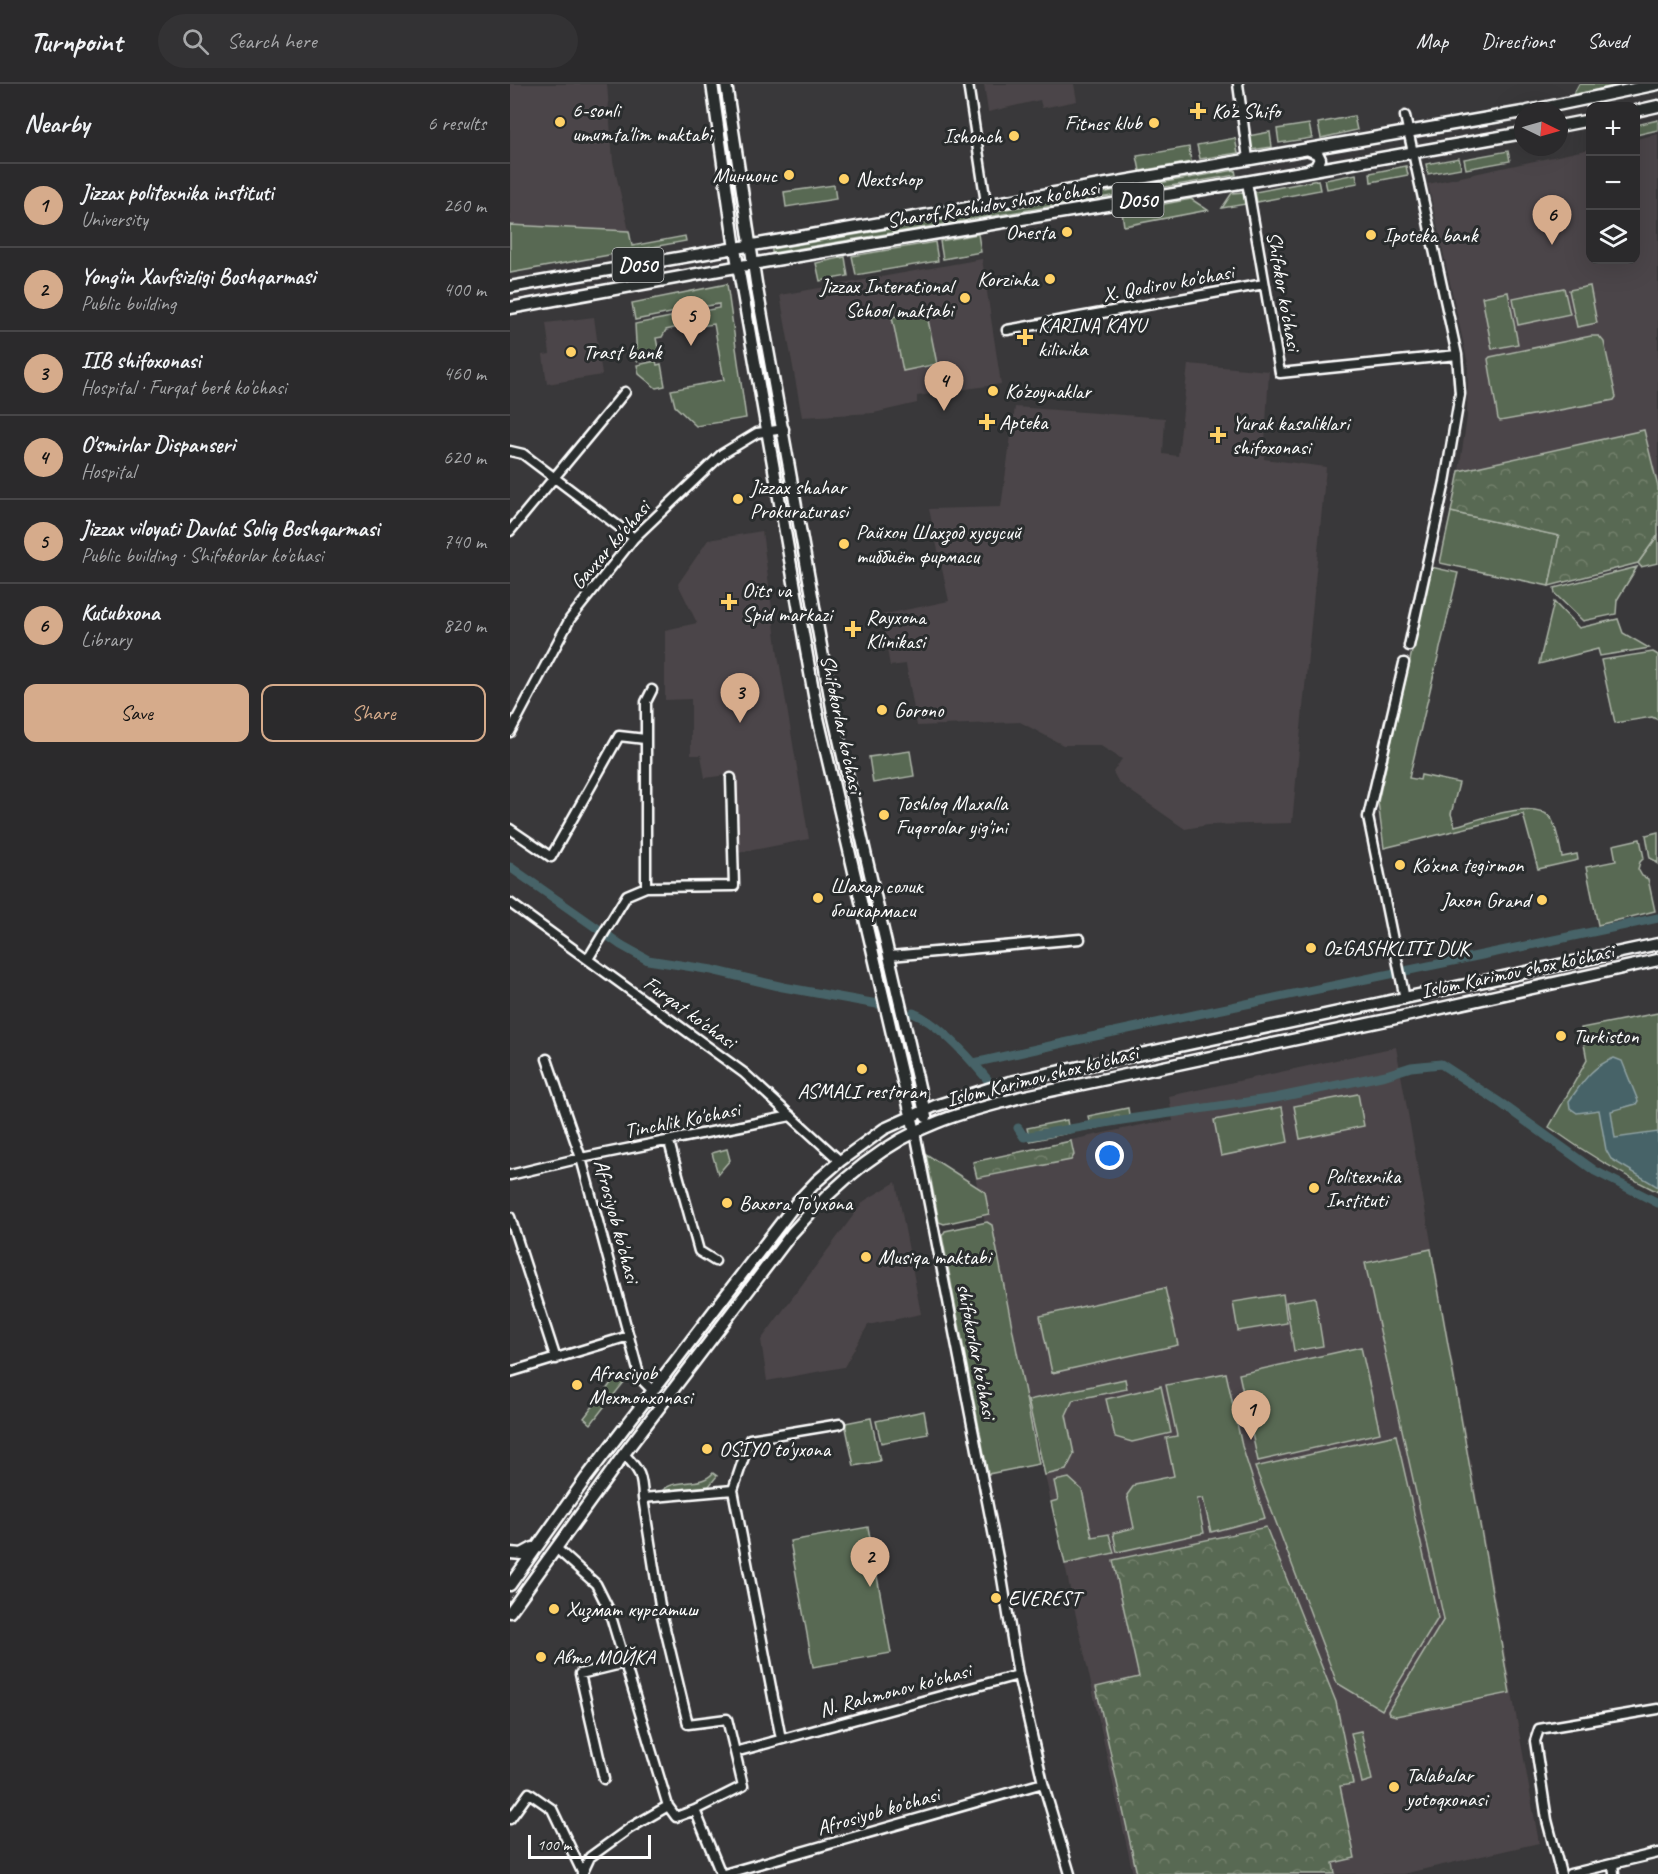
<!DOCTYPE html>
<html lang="en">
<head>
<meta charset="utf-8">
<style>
	:root { --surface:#2b2a2c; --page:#333234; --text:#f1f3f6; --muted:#a6a7a9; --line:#474648; --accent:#d6ab8b }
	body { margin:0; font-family:Caveat,sans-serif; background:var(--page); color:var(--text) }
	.controls { position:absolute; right:18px; top:18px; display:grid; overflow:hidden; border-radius:12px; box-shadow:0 6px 24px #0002 }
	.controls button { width:54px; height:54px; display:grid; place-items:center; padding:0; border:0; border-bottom:2px solid var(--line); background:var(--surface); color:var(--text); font:30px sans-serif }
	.compass { position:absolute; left:1004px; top:18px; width:54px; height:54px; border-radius:50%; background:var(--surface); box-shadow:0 6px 24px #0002; rotate:95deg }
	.scale { position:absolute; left:18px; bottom:15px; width:123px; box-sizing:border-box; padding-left:6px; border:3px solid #fff; border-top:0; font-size:16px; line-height:21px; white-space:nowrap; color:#fff; -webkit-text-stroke:4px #2a2d2e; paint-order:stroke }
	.you { position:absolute; left:600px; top:1072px; width:21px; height:21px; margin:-15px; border:4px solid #fff; border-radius:50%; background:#1a73e8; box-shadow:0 0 0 9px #1a73e833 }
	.badge { display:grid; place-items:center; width:39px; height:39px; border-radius:50%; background:var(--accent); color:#111; font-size:20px; font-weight:700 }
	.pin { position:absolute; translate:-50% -50px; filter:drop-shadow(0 2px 3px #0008) }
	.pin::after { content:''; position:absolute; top:32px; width:21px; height:18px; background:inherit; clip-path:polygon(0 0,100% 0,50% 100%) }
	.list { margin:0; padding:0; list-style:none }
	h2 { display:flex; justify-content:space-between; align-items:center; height:78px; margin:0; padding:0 24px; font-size:26px }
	h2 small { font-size:20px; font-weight:400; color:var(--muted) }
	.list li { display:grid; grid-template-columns:39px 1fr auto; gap:18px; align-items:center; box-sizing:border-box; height:84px; padding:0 24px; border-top:2px solid var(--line) }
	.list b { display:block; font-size:22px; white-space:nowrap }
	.list p { margin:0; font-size:20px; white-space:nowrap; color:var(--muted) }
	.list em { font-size:20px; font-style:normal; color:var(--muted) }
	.actions { display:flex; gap:12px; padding:18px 24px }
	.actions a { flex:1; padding:14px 0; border:2px solid var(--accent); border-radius:12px; text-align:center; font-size:21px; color:var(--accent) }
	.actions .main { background:var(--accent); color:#111 }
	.icon { flex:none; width:33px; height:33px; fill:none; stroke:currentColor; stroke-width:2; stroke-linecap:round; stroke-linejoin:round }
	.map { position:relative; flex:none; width:1148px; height:1790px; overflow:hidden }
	header { display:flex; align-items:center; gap:36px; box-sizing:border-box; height:84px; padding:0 30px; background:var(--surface); border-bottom:2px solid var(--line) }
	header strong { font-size:28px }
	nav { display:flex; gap:33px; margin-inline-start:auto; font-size:21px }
	.search { width:420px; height:54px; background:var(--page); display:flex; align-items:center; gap:15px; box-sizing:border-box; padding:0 21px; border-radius:33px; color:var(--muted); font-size:22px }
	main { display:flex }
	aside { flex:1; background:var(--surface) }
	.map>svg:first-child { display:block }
</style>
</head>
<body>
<header>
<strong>Turnpoint</strong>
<div class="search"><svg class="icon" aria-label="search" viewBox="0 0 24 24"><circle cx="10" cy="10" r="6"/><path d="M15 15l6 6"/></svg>Search here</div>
<nav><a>Map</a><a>Directions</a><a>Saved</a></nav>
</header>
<main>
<aside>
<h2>Nearby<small>6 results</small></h2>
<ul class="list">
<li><span class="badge">1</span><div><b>Jizzax politexnika instituti</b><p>University</p></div><em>260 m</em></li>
<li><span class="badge">2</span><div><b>Yong'in Xavfsizligi Boshqarmasi</b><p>Public building</p></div><em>400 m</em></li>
<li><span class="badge">3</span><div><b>IIB shifoxonasi</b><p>Hospital · Furqat berk ko'chasi</p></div><em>460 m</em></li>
<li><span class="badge">4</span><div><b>O'smirlar Dispanseri</b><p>Hospital</p></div><em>620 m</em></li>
<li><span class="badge">5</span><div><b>Jizzax viloyati Davlat Soliq Boshqarmasi</b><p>Public building · Shifokorlar ko'chasi</p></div><em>740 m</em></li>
<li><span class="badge">6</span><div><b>Kutubxona</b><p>Library</p></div><em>820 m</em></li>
</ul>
<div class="actions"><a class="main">Save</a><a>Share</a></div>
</aside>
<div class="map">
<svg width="1148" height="1790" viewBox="0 0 1148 1790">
	<defs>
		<pattern id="forest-crowns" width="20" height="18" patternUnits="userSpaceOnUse" patternTransform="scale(1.5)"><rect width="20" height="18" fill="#596952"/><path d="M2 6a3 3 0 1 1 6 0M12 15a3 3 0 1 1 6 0" fill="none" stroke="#72806c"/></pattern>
	</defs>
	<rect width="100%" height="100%" fill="#39383a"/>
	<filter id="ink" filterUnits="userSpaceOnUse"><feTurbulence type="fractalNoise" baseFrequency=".0167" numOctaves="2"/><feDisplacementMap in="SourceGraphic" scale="12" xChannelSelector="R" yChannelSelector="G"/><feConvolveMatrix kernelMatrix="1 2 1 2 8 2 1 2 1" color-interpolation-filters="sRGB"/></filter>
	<g filter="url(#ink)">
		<!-- built -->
		<path fill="#4b4548" d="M0,0H97L103,77L119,147L0,141Z
			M474,0H564L567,17L532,24L530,16L478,28Z
			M1148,50V403L1134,346L949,387L957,333L958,280L918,100L1080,65V176H1126V55Z
			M472,175L491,300L407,312V319L364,329L292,333L270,211Z
			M84,233L92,291L37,300L33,271L40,270L36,239Z
			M678,280L759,287L754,375L816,383L782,739L698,741L675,745L609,699L603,688L612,675L589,661H553L510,638L407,642L396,580L380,582L371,531L439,517L419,425L491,423L505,323L655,334L653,370L668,372Z
			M252,447L268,571L299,755L228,769L224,690L195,694L191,671H181V615L155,616V546L187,539L168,500L198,456Z
			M886,963L1029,1759L893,1790H623L536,1396L490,1213L462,1077L641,1039L663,1037L659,1012Z
			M386,1098L411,1230L358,1241L334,1283L257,1297L251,1256L354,1117Z"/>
		<!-- green -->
		<path fill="#596952" stroke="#acb4a8" stroke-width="1.5" d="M1069,0H1113L1063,11Z
			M844,32L847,46L811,54L808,39Z
			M1148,36V46L1126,51V41Z
			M799,40L802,54L769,59L767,45Z
			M760,48L762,63L741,66L738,52Z
			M725,54L728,69L690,75L687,61Z
			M679,63L681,78L630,87L627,72Z
			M998,67L1000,77L956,85L954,75Z
			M949,74L951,84L918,90L916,80Z
			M896,82L898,91L861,98L860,89Z
			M725,86L726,91L262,169V165Z
			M846,90L848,99L817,105L815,96Z
			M808,96L810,106L747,118L745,108Z
			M324,101L326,115L276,123L274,108Z
			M734,108L736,120L712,124L722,109Z
			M681,115L698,126L614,142L612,128Z
			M0,141L119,147L122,162L175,152L176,157L0,189Z
			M468,150L471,168L433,175L430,157Z
			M425,158L428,177L346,191L342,172Z
			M335,173L338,192L310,197L306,179Z
			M217,200L236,334L186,342L165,322L161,306L214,296L204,240L190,242L189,233L183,234L182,229L209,224V220L186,224L185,220L166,223V228L125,236L122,219Z
			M1080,202L1087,239L1067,243L1059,206Z
			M1054,204L1060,230L1008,241L1003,214Z
			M998,208L1008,260L982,265L972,213Z
			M416,226L427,280L393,287L382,233Z
			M171,231L172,236L167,238L168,243L156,246L152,253L146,254L149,269L145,270V273L127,277L125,240Z
			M1081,252H1089L1094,258L1106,313L1104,316L990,337L988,335L978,275L980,273Z
			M146,277L147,281L151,280L155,302L146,304L129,290L127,281Z
			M941,428L1050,452L1039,502L930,479Z
			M1148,451V479L1131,483L1128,479Z
			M921,483L948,489L899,694L910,696L911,691L949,699L941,730L945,742C968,736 1023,714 1040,733C1046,739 1050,763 1052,773L1067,770L1068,776L1028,785L1013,730L874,764L868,718Z
			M1127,483L1107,516L1106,530L1073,537L1045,510L1044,504Z
			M1044,518L1069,544L1108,535L1113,549L1139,564L1090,572L1088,565L1029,580Z
			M1143,568L1148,571V636L1142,633L1105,639L1091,576Z
			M400,667L404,692L363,699L359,673Z
			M1148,748V781L1146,777L1140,774L1136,751Z
			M1130,755L1134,774L1130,778L1128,785L1132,792L1138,795L1145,827L1088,841L1076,783L1106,777L1103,761Z
			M1148,929V1108C1109,1089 1074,1068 1039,1043L1077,976L1071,944Z
			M848,1010L854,1042L790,1055L784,1022Z
			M772,1023L778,1058L711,1072L704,1036Z
			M217,1065L220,1076L208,1090L202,1069Z
			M416,1070L475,1108L479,1130L434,1140L429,1138Z
			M477,1138L482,1141L529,1380L478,1390L432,1152L435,1147Z
			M921,1165L1000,1609L886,1632L879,1630L878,1627L934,1535L855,1179Z
			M655,1204L668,1261L542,1289L530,1232Z
			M773,1210L777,1239L728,1247L723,1218Z
			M805,1213L813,1262L784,1267L776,1218Z
			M851,1263L870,1349L748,1377L729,1290Z
			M716,1289L732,1362L755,1434L701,1448L693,1414L687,1415L694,1449L607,1468L603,1449L624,1444L617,1411L625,1400L664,1392L656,1354L667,1352L656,1301Z
			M107,1291L115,1297L99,1317L92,1311Z
			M615,1295L617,1305L563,1316L556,1331L564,1370L556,1386L535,1391L518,1316Z
			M651,1302L661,1349L622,1358L605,1353L596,1315Z
			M90,1313L97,1319L81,1340L74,1334Z
			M414,1327L418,1350L371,1359L366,1337Z
			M361,1334L370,1377L344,1382L335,1339Z
			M886,1351L928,1534L872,1626L827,1599L745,1383Z
			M203,1389L207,1392L199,1402L152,1407C165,1393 190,1404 203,1389Z
			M559,1394L572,1406L582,1453L599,1450L604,1469L555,1480L541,1418L548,1416L544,1397Z
			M358,1443L381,1569L303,1583L280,1457Z
			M851,1647L862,1696L852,1699L841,1649Z"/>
		<!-- forest -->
		<path fill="url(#forest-crowns)" stroke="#acb4a8" stroke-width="1.5" d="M1134,346L1148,403V451L1128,479L1039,502L1049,452L941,428L949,387Z
			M618,1024L620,1037L581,1045L578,1032Z
			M557,1036L559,1049L520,1057L517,1044Z
			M561,1057L564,1071L561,1076L467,1094L463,1078Z
			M756,1443L826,1618L843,1700L830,1702L845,1774L823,1779L825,1790H627L586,1603L629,1593L603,1476Z"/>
		<!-- water -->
		<path fill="#466467" stroke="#90a2a4" stroke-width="1.5" d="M1104,974L1112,977L1128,1017L1126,1020L1101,1027L1105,1054L1148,1048V1103L1101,1075L1096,1066L1089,1026L1067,1029L1060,1024L1059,1017C1073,998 1081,983 1104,974Z"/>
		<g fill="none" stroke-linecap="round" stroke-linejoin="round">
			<!-- canal -->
			<path stroke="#466467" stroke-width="9" d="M0,783L111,861L138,876L202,886L273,903L367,920
				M403,929C430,940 459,973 477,995
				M464,979C691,927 920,883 1148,834
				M508,1044L514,1053L612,1036L765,1014L876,991L901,983L931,980L992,1020L1085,1087L1148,1119"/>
			<defs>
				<path id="minor" d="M458,0L476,119
					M728,0L738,75
					M895,32L947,271L950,310L935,398L899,562
					M737,98L770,289L947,271
					M497,246L754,200
					M0,367L13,370L124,454
					M0,447L115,308
					M894,579L858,733L895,915
					M0,648L60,535L124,454L212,370L247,349L274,345
					M0,745L41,773L109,652L135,655
					M136,803V618L142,606
					M0,819L234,989L330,1077
					M380,872L570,855
					M78,875L117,811L136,803L224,802L221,694
					M37,975L71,1074L130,1294L142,1306
					M405,1048L492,1494L508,1591L533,1699L560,1790
					M159,1058L189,1167L205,1177
					M0,1091L71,1074L281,1032
					M0,1133L46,1275
					M0,1288L119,1252
					M114,1370C130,1387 132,1391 133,1414L223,1406L271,1655
					M223,1406L240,1355L330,1340
					M133,1414L151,1528L178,1640L217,1635L225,1668
					M46,1464L86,1500L99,1526L158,1722L166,1733L185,1726L233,1702L225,1668L508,1591
					M94,1695L70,1590L115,1579
					M185,1726L211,1790
					M0,1735L19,1709L42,1725L73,1790
					M1103,1780L1104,1790
					M72,1790L80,1773L120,1744L158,1722
					M214,1790L533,1699
					M1051,1790L1037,1736L1025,1657L1029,1645L1148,1625
					M1060,1790L1148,1769"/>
				<path id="major" d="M202,0L225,165L308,634L405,1048
					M216,0L246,199L323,629L416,1033
					M1018,27L1148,0
					M1126,27L1148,22
					M1049,42L1080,36
					M797,65L807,69L810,75L806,83L799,86
					M0,203L1013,28
					M0,224L259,177L724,100L1013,49
					M0,1469L12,1470L23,1464
					M0,1501L76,1394L287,1118L307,1097L330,1077L374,1045L425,1022L500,998L1148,860
					M0,1528L114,1370L282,1149C322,1103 370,1060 428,1038C455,1027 483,1021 511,1013L891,933L1148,876"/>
			</defs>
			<!-- minor casing -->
			<use href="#minor" stroke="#fff" stroke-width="13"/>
			<!-- major casing -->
			<use href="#major" stroke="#fff" stroke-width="15"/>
			<!-- minor -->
			<use href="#minor" stroke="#2a2d2e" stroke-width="8"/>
			<!-- major -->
			<use href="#major" stroke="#2a2d2e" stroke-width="10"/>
		</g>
	</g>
	<!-- markers -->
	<g fill="#ffd166" stroke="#2a2d2e" stroke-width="2">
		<path d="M685 18h6v6h6v6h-6v6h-6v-6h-6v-6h6z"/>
		<circle cx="50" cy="38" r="6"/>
		<circle cx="644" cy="39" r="6"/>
		<circle cx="504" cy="52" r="6"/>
		<circle cx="279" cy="91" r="6"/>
		<circle cx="334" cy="95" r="6"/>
		<circle cx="557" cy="148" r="6"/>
		<circle cx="861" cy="151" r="6"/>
		<circle cx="540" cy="195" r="6"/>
		<circle cx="455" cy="214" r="6"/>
		<path d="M512 244h6v6h6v6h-6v6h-6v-6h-6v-6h6z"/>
		<circle cx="61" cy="268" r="6"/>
		<circle cx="483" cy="307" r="6"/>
		<path d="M474 329h6v6h6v6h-6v6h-6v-6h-6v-6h6z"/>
		<path d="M705 342h6v6h6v6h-6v6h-6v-6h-6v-6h6z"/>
		<circle cx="228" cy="415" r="6"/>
		<circle cx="334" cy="460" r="6"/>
		<path d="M216 509h6v6h6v6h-6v6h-6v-6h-6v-6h6z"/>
		<path d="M340 536h6v6h6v6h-6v6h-6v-6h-6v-6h6z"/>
		<circle cx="372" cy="626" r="6"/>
		<circle cx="374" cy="731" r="6"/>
		<circle cx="890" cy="781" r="6"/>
		<circle cx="308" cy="814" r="6"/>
		<circle cx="1032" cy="816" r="6"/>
		<circle cx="801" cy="864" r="6"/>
		<circle cx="1051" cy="952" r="6"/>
		<circle cx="352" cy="985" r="6"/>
		<circle cx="804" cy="1104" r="6"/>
		<circle cx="217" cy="1119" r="6"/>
		<circle cx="356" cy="1173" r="6"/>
		<circle cx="67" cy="1301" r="6"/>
		<circle cx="197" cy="1365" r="6"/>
		<circle cx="486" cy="1514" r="6"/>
		<circle cx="44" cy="1525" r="6"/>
		<circle cx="31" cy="1573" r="6"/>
		<circle cx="884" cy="1703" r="6"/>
	</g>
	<g text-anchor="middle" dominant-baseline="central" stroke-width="6" stroke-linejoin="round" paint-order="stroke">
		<!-- shield labels -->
		<g fill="#2a2d2e" stroke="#bfc0c0" stroke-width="1.5">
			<rect x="602.5" y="99" width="51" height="34" rx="4.5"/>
			<rect x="102.5" y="164" width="51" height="34" rx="4.5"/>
		</g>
		<g font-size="20" font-weight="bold" fill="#fff">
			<text x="628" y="116">D050</text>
			<text x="128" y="181">D050</text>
		</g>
		<!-- poi labels -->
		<g font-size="21" fill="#fff" stroke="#2a2d2e" text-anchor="start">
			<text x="62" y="26">6-sonli<tspan x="62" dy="24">umumta'lim maktabi</tspan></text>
			<text x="702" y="27">Ko’z Shifo</text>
			<text x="632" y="39" text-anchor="end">Fitnes klub</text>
			<text x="492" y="52" text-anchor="end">Ishonch</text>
			<text x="267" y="91" text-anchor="end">Минионс</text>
			<text x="346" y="95">Nextshop</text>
			<text x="545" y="148" text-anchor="end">Onesta</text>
			<text x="873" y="151">Ipoteka bank</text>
			<text x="528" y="195" text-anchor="end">Korzinka</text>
			<text x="443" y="202" text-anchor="end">Jizzax Interational<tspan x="443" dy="24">School maktabi</tspan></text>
			<text x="528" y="241">KARINA KAYU<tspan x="528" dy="24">kilinika</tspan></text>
			<text x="73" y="268">Trast bank</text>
			<text x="495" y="307">Ko'zoynaklar</text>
			<text x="489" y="338">Apteka</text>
			<text x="722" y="339">Yurak kasaliklari<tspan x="722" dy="24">shifoxonasi</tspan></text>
			<text x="240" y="403">Jizzax shahar<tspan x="240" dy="24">Prokuraturasi</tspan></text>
			<text x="346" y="448">Райхон Шахзод хусусий<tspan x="346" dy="24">тиббиёт фирмаси</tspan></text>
			<text x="232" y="506">Oits va<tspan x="232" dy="24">Spid markazi</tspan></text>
			<text x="356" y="533">Rayxona<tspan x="356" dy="24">Klinikasi</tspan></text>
			<text x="384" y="626">Gorono</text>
			<text x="386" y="719">Toshloq Maxalla<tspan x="386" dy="24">Fuqorolar yig'ini</tspan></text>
			<text x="902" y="781">Ko'xna tegirmon</text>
			<text x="320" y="802">Шахар солик<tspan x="320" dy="24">бошкармаси</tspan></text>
			<text x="1020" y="816" text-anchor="end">Jaxon Grand</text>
			<text x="813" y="864">Oz'GASHKLITI DUK</text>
			<text x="1063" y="952">Turkiston</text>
			<text x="352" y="1007" text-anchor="middle">ASMALI restoran</text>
			<text x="816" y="1092">Politexnika<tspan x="816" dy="24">Instituti</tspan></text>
			<text x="229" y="1119">Baxora To'yxona</text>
			<text x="368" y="1173">Musiqa maktabi</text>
			<text x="79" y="1289">Afrasiyob<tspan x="79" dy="24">Mexmonxonasi</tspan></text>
			<text x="209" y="1365">OSIYO to'yxona</text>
			<text x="498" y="1514">EVEREST</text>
			<text x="56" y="1525">Хизмат курсатиш</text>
			<text x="43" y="1573">Авто МОЙКА</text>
			<text x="896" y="1691">Talabalar<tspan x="896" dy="24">yotoqxonasi</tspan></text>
		</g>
		<!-- street labels -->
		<g font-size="21" fill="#fff" stroke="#2a2d2e">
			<text transform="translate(483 120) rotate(-9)">Sharof Rashidov shox ko'chasi</text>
			<text transform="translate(658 199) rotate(-10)">X. Qodirov ko'chasi</text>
			<text transform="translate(774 207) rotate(80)">Shifokor ko'chasi</text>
			<text transform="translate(100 461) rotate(-49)">Gavxar ko'chasi</text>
			<text transform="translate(332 640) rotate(78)">Shifokorlar ko'chasi</text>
			<text transform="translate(1007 887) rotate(-12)">Islom Karimov shox ko'chasi</text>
			<text transform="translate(180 928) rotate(36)">Furqat ko'chasi</text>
			<text transform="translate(532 992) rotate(-14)">Islom Karimov shox ko'chasi</text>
			<text transform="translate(172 1036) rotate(-11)">Tinchlik Ko'chasi</text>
			<text transform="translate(107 1137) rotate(75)">Afrosiyob ko'chasi</text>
			<text transform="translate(467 1267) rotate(79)">shifokorlar ko'chasi</text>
			<text transform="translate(385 1606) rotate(-15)">N. Rahmonov ko'chasi</text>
			<text transform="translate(368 1727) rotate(-16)">Afrosiyob ko'chasi</text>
		</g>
	</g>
</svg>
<div class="controls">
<button>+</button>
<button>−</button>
<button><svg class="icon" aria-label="layers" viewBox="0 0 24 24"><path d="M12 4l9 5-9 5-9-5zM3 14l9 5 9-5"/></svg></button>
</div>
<svg class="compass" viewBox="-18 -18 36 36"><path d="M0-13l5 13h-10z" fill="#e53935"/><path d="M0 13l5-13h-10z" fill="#a6a7a9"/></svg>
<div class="scale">100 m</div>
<div class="you"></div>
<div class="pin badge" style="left:741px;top:1356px">1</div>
<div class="pin badge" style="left:360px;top:1503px">2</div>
<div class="pin badge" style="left:230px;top:639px">3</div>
<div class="pin badge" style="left:434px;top:327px">4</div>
<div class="pin badge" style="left:181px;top:262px">5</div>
<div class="pin badge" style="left:1042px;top:161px">6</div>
</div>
</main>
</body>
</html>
